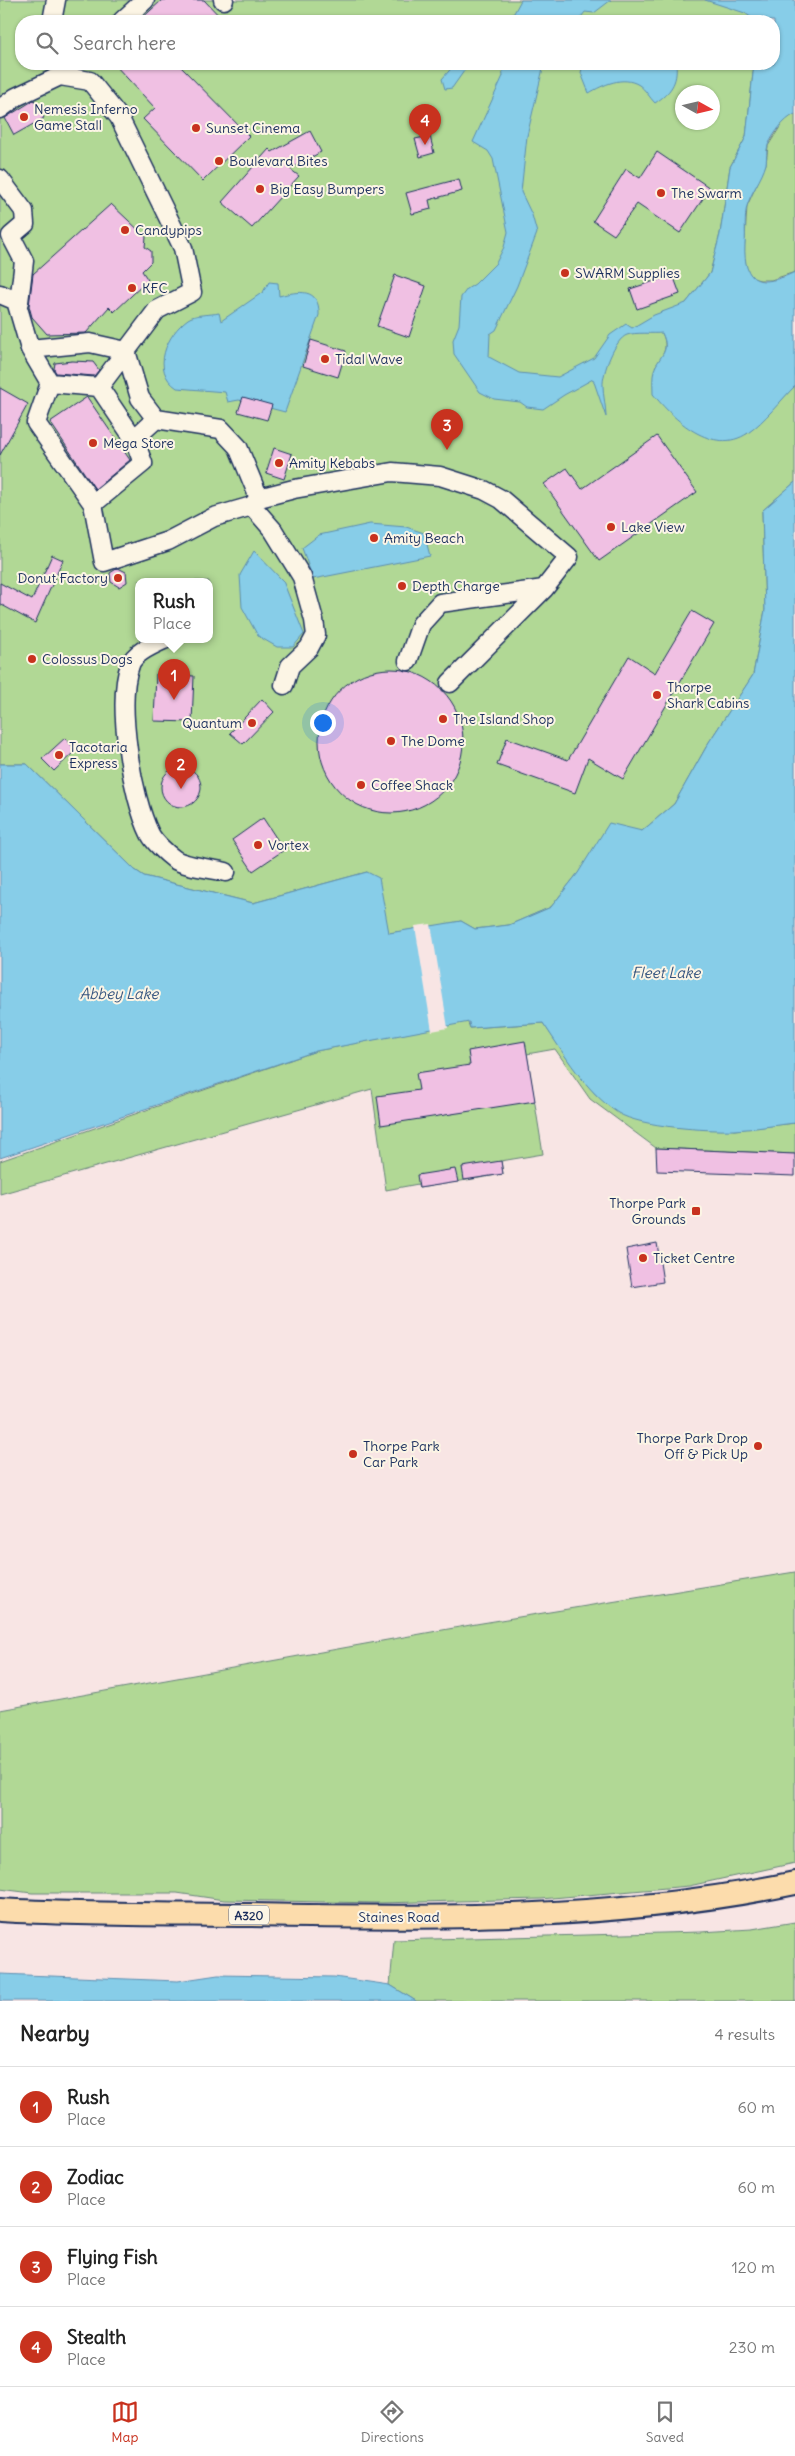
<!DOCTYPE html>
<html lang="en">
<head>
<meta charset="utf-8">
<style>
	:root { --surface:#fff; --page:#f2f2f2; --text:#222; --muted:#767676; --line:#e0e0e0; --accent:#c8321e }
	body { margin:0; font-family:Delius,sans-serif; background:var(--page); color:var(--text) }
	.compass { position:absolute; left:675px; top:85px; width:45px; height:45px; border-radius:50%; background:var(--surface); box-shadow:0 1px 4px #0004; rotate:98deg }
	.you { position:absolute; left:322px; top:722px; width:18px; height:18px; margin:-12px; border:4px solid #fff; border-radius:50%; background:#1a73e8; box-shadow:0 0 0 8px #1a73e833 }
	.badge { display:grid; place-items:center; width:32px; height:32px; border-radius:50%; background:var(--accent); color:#fff; font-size:16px; font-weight:700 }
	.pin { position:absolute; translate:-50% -41px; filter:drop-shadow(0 1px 2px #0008) }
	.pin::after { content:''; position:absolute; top:26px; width:18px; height:15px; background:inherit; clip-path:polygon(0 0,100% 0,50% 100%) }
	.popup { position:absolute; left:135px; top:578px; width:78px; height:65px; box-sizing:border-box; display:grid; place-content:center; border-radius:10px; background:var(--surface); filter:drop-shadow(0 1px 4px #0005); font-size:16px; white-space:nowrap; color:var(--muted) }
	.popup b { font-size:19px; color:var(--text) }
	.popup::after { content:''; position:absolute; left:50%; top:100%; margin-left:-10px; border:10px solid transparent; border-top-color:var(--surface) }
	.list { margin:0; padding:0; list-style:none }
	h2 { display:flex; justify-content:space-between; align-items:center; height:65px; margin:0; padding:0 20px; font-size:21px }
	h2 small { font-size:16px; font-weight:400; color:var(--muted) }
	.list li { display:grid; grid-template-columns:32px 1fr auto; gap:15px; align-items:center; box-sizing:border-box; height:80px; padding:0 20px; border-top:1px solid var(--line) }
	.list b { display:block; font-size:19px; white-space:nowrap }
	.list p { margin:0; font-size:16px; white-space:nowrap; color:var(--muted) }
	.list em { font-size:16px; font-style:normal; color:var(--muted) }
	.icon { flex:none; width:28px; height:28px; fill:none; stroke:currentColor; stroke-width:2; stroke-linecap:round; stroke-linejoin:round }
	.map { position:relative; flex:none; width:795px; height:2001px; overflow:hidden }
	.search { position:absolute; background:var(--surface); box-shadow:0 1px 4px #0004; left:15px; right:15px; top:15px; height:55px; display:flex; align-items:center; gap:12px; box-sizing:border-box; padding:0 18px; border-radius:20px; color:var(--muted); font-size:19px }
	.sheet { height:385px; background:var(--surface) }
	nav { display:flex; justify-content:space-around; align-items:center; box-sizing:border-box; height:70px; border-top:1px solid var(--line); background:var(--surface); font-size:14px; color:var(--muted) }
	nav a { display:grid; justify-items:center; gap:2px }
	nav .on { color:var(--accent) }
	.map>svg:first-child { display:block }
</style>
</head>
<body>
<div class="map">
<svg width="795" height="2001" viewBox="0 0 795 2001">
	<rect width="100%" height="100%" fill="#f8e5e4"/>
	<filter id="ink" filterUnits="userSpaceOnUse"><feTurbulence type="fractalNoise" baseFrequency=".02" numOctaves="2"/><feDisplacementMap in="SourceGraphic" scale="10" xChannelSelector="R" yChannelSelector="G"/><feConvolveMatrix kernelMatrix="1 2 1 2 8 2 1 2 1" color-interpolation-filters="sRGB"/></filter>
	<g filter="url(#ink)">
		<!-- green -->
		<path fill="#b1d895" stroke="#66847a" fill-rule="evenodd" d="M0,0H761L759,21H21V64H754L746,137L730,167L720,234L710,273L662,333C669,348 663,355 655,367L747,434L795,386V482L762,511L765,610L753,675L709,742L674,804L642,831L578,873L551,907L509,925L475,929L461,921L431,927L470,1028L543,1023L570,1062L596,1095L734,1130L795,1123V1154L656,1148L590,1099L555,1049L527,1054L543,1154L501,1161L503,1174L419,1188L418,1184L386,1190L372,1089L0,1194V1161L316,1051L432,1028L416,929L389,933L367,872L253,903L144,876L135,870L27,764H0ZM682,92H712V122H682ZM139,581H209V639H139Z
			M795,114V272L771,280H760L752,278L747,271L744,254L747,206L766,164L768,146L785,119Z
			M795,1572V1863L689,1886L541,1899L379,1903L224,1900L177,1893H32L0,1889V1710L476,1624Z
			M795,1922V2001H416L390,1985L394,1940L701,1932L752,1929Z"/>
		<!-- water -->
		<path fill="#87cde8" stroke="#5c8eb1" d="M521,0H611L594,13L585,12L578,21H504L514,13Z
			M705,0H795V114C783,120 774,133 768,145C766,151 767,158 766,164C762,179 751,192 747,206C744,218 746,232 745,244C743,285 761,288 795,272V386C780,401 765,421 748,433C713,457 673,419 653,394C653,386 652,378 654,370C660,354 671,352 662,333C653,334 635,332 627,335C615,339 602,373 603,386C603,396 606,406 606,417L593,379L564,395L543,409L527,407L520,402L494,399L480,392L454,354L453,340L459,325L461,297L467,289L475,284L496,263L504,247L508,232L493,159L488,151L473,142L503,76L502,64H544L527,136L521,192L532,215L537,233L517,286L496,330L490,334L489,357L519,373L558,377L594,358L610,335L626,324L632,328L654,315L686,303L710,273L720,234L730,167L746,137L754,64H774V21H756L745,13Z
			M455,64H469L452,88L445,89L442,79Z
			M583,64H676C678,83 670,93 655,103C650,98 645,89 639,85C623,75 603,85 589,93L581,73Z
			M269,282L278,283L279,296C298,291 320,287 319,315L285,412L239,400L228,402L225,392L177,388C150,370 167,334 188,319C195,314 210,315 219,313L221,321L263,292Z
			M795,482V1123C775,1125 755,1129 734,1130C707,1131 641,1127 618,1113C586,1092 564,1054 543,1023L470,1028L469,1022L316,1051L0,1158V764H27L135,870L144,876L253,903L367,872L379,878L389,933L461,921L475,929L509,925L551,907L578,873L609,823L642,831L674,804L709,742L753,675L765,610L762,511Z
			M370,524L406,527L424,533L430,556L313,579L302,548L319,535Z
			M254,551L283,581L304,634L293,647H277L258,636L242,607L240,575Z
			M0,1974L178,1981L218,1975L334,1977L390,1985L416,2001H0Z"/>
		<!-- pier -->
		<path fill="#f8e5e4" d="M431,924L448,1028L432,1031L415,926Z"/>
		<!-- building -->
		<path fill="#f0c0e3" stroke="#1b2f5e" d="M162,0H204L224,21H139Z
			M114,64H178L249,136L203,181L143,119L155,108Z
			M34,100L44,118L14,135L5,118Z
			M310,131L321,152L290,169L299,176L252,228L222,202L269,149L272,152Z
			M430,136L434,153L420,157L415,139Z
			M657,152L710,188L680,233L637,204L614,235L593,221L626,169L640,178Z
			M459,179L462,191L429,200L431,209L412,214L406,193Z
			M111,204L146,237L145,247L151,251V262L142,271L148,280L114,312L109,307L86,333L47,334L32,317L29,306L33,274Z
			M395,275L426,286L409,337L377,326Z
			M673,275L680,294L637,309L630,289Z
			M311,340L346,351L338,377L303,366Z
			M72,361L93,362L99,370L94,376L56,373L54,369L55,363Z
			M0,388L28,404L0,455Z
			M87,397L130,460L95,489L50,422Z
			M243,397L272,405L267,420L238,412Z
			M657,436L697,492L599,561L544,484L567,468L582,489Z
			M274,448L292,454L284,479L266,473Z
			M52,555L63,560L35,623L0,604V583L32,600Z
			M118,568L126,572L127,582L119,587L111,582L110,573Z
			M692,611L714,624L623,779L588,758L575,793L497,765L507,738L568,760L629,656L655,673Z
			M319 741a72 72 0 1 1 144 0a72 72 0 1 1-144 0Z
			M156,674L194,676L192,722L154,721Z
			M262,699L274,712L243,744L230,733Z
			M65,738L76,750L54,771L42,759Z
			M161 787a20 20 0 1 1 40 0a20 20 0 1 1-40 0Z
			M263,818L284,850L253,871L232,840Z
			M525,1041L535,1101L381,1125L377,1096L419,1090L416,1073L470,1065L468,1051Z
			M656,1148L795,1154V1176L657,1171Z
			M501,1161L503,1174L464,1180L462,1167Z
			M455,1169L458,1182L419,1188L417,1175Z
			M657,1243L663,1282L632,1287L626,1249Z"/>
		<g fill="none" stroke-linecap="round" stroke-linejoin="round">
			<defs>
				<path id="minor" d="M223,0H224
					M52,21L56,0
					M122,21L145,0
					M0,109L16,97L60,76L90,81L119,117L183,248L192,292L157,310L99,387
					M0,179L24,211L25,224L11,236L24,261L19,302L0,294
					M16,301L30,349L90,343L126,351L140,398L156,419
					M30,349L50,383L99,387L134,439
					M50,383L36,423L93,504L104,562L168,541L214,517L252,506L259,498L294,489L392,472L440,476L484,490L501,499L569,557L544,589L450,683
					M93,504L143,463L134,439L156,419L221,429L238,447L259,498
					M252,506L273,530L302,577L314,620L316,635L309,648L290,666L284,685
					M166,639C155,644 134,652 130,665C116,703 132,798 150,834C154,842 166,853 174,859C183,866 213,869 226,872
					M408,661L421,624L440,603L544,589"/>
				<path id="major" d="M0,1910C84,1915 168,1914 252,1915C434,1919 617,1920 795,1883"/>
			</defs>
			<!-- minor casing -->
			<use href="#minor" stroke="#1b2f5e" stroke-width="21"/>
			<!-- major casing -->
			<use href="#major" stroke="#1b2f5e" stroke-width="26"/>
			<!-- minor -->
			<use href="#minor" stroke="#fcf5e5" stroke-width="18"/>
			<!-- major -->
			<use href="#major" stroke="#fcdcac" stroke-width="22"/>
		</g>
	</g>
	<!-- markers -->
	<g fill="#c8321e" stroke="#fcf5e5" stroke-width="2">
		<circle cx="24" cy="117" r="5"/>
		<circle cx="196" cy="128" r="5"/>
		<circle cx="219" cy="161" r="5"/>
		<circle cx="260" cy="189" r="5"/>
		<circle cx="661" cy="193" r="5"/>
		<circle cx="125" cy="230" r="5"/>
		<circle cx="565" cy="273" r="5"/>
		<circle cx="132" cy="288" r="5"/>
		<circle cx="325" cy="359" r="5"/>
		<circle cx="93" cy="443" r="5"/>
		<circle cx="279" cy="463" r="5"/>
		<circle cx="611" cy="527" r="5"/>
		<circle cx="374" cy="538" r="5"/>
		<circle cx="118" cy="578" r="5"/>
		<circle cx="402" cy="586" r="5"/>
		<circle cx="32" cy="659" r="5"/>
		<circle cx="657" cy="695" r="5"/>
		<circle cx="443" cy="719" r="5"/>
		<circle cx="252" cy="723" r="5"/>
		<circle cx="391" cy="741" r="5"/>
		<circle cx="59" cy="755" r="5"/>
		<circle cx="361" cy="785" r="5"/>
		<circle cx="258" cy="845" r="5"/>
		<rect x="691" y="1206" width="10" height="10" rx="2.5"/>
		<circle cx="643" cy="1258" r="5"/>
		<circle cx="758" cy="1446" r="5"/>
		<circle cx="353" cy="1454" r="5"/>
	</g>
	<g text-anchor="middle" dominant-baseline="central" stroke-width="4" stroke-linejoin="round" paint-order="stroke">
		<!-- shield labels -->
		<rect fill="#fcf5e5" stroke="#5e6a86" stroke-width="1" x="229" y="1905.5" width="40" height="19" rx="4"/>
		<g font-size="12" font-weight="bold" fill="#1b2f5e">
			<text x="249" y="1915">A320</text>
		</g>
		<!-- poi labels -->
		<g font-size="14" fill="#1b2f5e" stroke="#fcf5e5" text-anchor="start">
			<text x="34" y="109">Nemesis Inferno<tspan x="34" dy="16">Game Stall</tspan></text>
			<text x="206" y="128">Sunset Cinema</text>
			<text x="229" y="161">Boulevard Bites</text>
			<text x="270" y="189">Big Easy Bumpers</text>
			<text x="671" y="193">The Swarm</text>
			<text x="135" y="230">Candypips</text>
			<text x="575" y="273">SWARM Supplies</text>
			<text x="142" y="288">KFC</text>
			<text x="335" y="359">Tidal Wave</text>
			<text x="103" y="443">Mega Store</text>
			<text x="289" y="463">Amity Kebabs</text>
			<text x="621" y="527">Lake View</text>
			<text x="384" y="538">Amity Beach</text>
			<text x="108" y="578" text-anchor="end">Donut Factory</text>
			<text x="412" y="586">Depth Charge</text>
			<text x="42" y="659">Colossus Dogs</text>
			<text x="667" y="687">Thorpe<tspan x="667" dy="16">Shark Cabins</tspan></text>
			<text x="453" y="719">The Island Shop</text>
			<text x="242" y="723" text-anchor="end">Quantum</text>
			<text x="401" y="741">The Dome</text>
			<text x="69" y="747">Tacotaria<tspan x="69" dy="16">Express</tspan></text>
			<text x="371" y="785">Coffee Shack</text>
			<text x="268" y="845">Vortex</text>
			<text x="686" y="1203" text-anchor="end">Thorpe Park<tspan x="686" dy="16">Grounds</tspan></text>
			<text x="653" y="1258">Ticket Centre</text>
			<text x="748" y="1438" text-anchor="end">Thorpe Park Drop<tspan x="748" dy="16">Off &amp; Pick Up</tspan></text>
			<text x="363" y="1446">Thorpe Park<tspan x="363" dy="16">Car Park</tspan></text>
		</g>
		<!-- street labels -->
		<g font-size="14" fill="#1b2f5e" stroke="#fcf5e5">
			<text x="399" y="1917">Staines Road</text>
		</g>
		<!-- water labels -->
		<g font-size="15" font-style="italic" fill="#365680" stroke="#fcf5e5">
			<text x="666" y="972">Fleet Lake</text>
			<text x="119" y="993">Abbey Lake</text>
		</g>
	</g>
</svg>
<svg class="compass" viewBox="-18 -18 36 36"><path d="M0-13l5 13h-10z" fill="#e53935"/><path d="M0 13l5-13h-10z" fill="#767676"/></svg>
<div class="you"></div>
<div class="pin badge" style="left:174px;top:700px">1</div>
<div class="popup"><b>Rush</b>Place</div>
<div class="pin badge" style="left:181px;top:789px">2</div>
<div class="pin badge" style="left:447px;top:450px">3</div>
<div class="pin badge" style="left:425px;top:145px">4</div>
<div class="search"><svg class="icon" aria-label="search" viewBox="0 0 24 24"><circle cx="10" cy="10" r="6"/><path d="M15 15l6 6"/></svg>Search here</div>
</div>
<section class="sheet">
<h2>Nearby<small>4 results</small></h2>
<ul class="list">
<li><span class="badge">1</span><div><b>Rush</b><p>Place</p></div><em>60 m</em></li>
<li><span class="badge">2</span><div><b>Zodiac</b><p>Place</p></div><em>60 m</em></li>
<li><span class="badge">3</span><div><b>Flying Fish</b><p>Place</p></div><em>120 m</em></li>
<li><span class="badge">4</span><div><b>Stealth</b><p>Place</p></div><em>230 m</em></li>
</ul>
</section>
<nav>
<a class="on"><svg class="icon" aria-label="map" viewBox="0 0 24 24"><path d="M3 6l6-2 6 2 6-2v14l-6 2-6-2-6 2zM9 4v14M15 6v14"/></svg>Map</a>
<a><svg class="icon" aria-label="directions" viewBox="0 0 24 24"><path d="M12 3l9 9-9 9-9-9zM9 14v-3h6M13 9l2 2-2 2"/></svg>Directions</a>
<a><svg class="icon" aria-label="saved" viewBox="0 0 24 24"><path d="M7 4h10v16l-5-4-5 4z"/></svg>Saved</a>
</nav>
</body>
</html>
